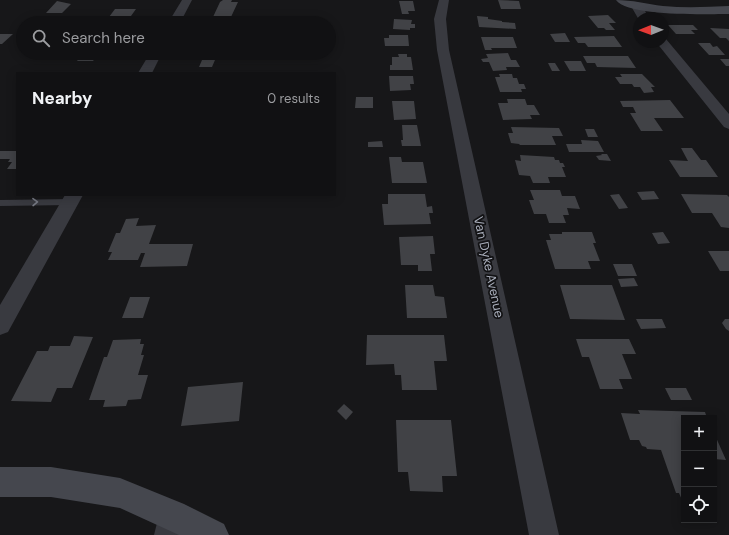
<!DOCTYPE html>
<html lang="en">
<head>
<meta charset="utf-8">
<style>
	:root { --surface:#111113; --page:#1a1a1c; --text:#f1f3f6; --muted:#9c9da0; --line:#303133 }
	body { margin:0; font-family:"DM Sans",sans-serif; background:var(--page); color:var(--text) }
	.controls { position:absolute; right:12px; bottom:12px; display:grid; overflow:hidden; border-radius:0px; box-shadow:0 2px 10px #0003 }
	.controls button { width:36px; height:36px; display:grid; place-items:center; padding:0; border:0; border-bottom:1px solid var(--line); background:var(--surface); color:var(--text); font:20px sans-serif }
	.compass { position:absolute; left:633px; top:12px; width:36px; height:36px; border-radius:50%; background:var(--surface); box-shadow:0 2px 10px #0003; rotate:269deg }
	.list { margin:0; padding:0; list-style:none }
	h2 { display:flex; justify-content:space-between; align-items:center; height:52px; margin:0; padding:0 16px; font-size:17px }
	h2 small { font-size:13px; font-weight:400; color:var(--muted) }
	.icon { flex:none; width:22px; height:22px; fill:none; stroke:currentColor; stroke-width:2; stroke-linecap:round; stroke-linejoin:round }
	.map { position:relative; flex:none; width:729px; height:535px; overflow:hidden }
	.search { position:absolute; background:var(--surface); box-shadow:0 2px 10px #0003; left:16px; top:16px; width:320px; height:44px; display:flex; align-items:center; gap:10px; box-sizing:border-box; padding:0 14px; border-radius:22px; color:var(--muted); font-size:15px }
	.panel { position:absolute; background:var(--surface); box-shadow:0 2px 10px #0003; left:16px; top:72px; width:320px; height:124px; border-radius:0px }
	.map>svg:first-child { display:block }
</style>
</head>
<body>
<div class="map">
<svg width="729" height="535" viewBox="0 0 729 535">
	<rect width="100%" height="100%" fill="#171719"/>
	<!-- building -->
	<path fill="#414246" d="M223,0H232L231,2H238L231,17H213L220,2Z
		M498,0L519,1L521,9H501Z
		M57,1L71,4L62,13H46Z
		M399,1H413L415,11H408L409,14H402Z
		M115,9H136L126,23H109L113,17H109Z
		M608,15L616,23H609L615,30H606L604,28H598L588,16Z
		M53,16H60L57,18H61L57,22L48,21Z
		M477,16L488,17V19L502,21V22L515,23L516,29L479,27Z
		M394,19L412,20L411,24H415V28H410V30L393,29Z
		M668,25H693L698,30H691L695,34H676Z
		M710,28L729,29V41L726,38H720Z
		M565,33L570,42H555L550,34Z
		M0,34H13L2,44H0Z
		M389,35H408L409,46H385L384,38H389Z
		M614,36L622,47H588L585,43H578L574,37Z
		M481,37H513L517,48H491L492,50H485Z
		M698,43H710L713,47L717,46L725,55H709Z
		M83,53H99L93,61H77Z
		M196,53H236L235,56H224L222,60H215L212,67H199L202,60H199L200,56H194Z
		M508,53L511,60H516L520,67H506L507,70L493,71L489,62H483L481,59L488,58L486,54Z
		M398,54H407V57H411L413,70H390V65H392V57H399Z
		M583,56H628L636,68L597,67L595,63H587Z
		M720,59H729V66H726Z
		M564,61H581L586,71H570Z
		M548,63H555L560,71H552Z
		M499,74H512L513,78H517L519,84H524L526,89H521L522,92H500L495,77H500Z
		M620,74H642L655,87H651L654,92L644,93L640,87H634L632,84H620L615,77H622Z
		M389,76H413L414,84H410L411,90L390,91Z
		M356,97H373V108H355Z
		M507,99H525L527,105H534L540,115H530L532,119L503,120L498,103H508Z
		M670,100L684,118H654L663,131H641L630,113H636L633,107H623L620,101Z
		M392,101H414L416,119L394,120Z
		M402,125H417L421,146H402L401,140H403Z
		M511,127L559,128L563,136H552L556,145H520L519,144L511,143L508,133H513Z
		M585,129H594L598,137H588Z
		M581,140L598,141L604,152H569L566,144H582Z
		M382,141L383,147H368V142Z
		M681,148H692L701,160H706L718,177H680L669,160L688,161Z
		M0,151H17V169H7L12,162H8L10,159H0Z
		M601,154H607L611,161L599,160L596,156L602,155Z
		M520,155L554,157L555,160H559L560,163H563L565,167H562L566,177H548L550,183H533L530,176L519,175L515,160L521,161Z
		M389,157H401L402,162H423L427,183H392Z
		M530,190H560L562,196H575L580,209L567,208L569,215H563L566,223H549L546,214H534L529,200H534Z
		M654,191L659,199L642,200L637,192Z
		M388,194H425L427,207L432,206L433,213H429L431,224L384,225L382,204H388Z
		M619,194L628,208L619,209L610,195Z
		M681,194L727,195L729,197V228L721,227L712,213H692Z
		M139,218L136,226L156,225L149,244H193L187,266L140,267L145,253H141L138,260H108L112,252H108L116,233H120L126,219Z
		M562,232H592L596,243H593L600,261H588L591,269H555L546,240H551L549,234H562Z
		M663,232L670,243L658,244L652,233Z
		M433,236L435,254H430L432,271H418V265H401L399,237Z
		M708,251H729V271H720Z
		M613,264H632L637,276H618Z
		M634,278L638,286L621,287L618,279Z
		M405,285H433L435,296L444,297L447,318H407Z
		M560,285H612L625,320L570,319Z
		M130,297H150L143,318H122Z
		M636,319H662L666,328L641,329Z
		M725,319H729V331L726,329L722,323Z
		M367,335H444L447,361H434L437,390H402L401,375H395L394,364L366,365Z
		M74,336L93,337L72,388H57L51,402L11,401L37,351H48L50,346H70Z
		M141,339L140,344H144L141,355H144L138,375H148L141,399L128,400L126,406L103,407L105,400H89L104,357H107L113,340Z
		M576,339H629L636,354H622L632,379H619L623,389H600L589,357H582Z
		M243,382L239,421L181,426L188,387Z
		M665,388H686L692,400H671Z
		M344,404L353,412L346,420L337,411Z
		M638,410L705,412L707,418H684V501L682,500L679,493H676L661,450L647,449L646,447L642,446L639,440H630L621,413L640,414Z
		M396,420H451L457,476H442L443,492L410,491L408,472H398Z
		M714,433L726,460L714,459Z"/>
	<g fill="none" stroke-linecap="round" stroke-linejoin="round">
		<!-- lane -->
		<path fill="#393a40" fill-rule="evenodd" d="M70,199L74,202L70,205L0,206V200Z"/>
		<!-- street -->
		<path fill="#393a40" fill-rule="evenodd" d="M182,0H192L180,23H168Z
			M439,0H449L446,19L449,50L559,535H529L437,50L434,19Z
			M637,3L641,4L649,18H639V20L631,6Z
			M663,39H666L729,114V129L724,127L656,42H663Z
			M150,53H162L152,73H138Z
			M65,195H83L8,332L0,335V305Z
			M173,501L183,505L187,515L184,535H154L159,515L163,505Z"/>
		<!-- secondary -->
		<path fill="#45474e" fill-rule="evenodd" d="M616,0C632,0 647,4 663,6C685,8 707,7 729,6V14C708,14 628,17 616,0Z
			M0,467H51L120,478L184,504L224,524L229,535H179L120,508L51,497H0Z"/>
	</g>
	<!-- one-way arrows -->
	<defs><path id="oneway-chevron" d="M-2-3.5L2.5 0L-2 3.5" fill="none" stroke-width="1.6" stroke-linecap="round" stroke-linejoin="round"/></defs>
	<use stroke="#767983" href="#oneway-chevron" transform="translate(35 202) rotate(-1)"/>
	<g text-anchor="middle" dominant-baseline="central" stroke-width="3.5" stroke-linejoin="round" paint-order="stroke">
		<!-- street labels -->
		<g font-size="13" fill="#a8adba" stroke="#121214">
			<text transform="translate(489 267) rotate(78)">Van Dyke Avenue</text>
		</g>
	</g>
</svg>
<div class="controls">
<button>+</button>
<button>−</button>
<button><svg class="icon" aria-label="locate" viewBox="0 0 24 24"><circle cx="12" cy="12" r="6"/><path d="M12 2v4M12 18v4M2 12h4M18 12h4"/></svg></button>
</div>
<svg class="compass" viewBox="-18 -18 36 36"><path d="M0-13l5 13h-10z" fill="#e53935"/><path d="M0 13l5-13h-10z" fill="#9c9da0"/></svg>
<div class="search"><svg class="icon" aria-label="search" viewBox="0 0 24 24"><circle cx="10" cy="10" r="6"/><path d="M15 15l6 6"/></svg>Search here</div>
<section class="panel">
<h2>Nearby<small>0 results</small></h2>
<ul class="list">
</ul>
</section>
</div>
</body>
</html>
